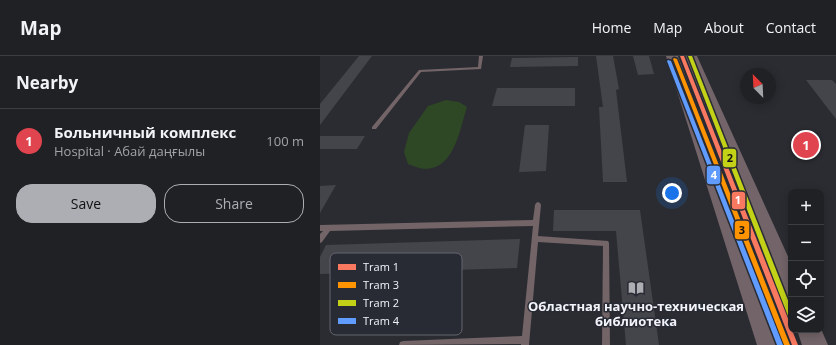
<!DOCTYPE html>
<html lang="en">
<head>
<meta charset="utf-8">
<style>
	:root { --surface:#202125; --page:#28292d; --text:#f1f3f6; --muted:#a2a3a7; --line:#3d3e42; --accent:#acaeb4 }
	body { margin:0; font-family:"Open Sans",sans-serif; background:var(--page); color:var(--text) }
	.controls { position:absolute; right:12px; bottom:12px; display:grid; overflow:hidden; border-radius:8px; box-shadow:0 2px 10px #0003 }
	.controls button { width:36px; height:36px; display:grid; place-items:center; padding:0; border:0; border-bottom:1px solid var(--line); background:var(--surface); color:var(--text); font:20px sans-serif }
	.compass { position:absolute; left:420px; top:12px; width:36px; height:36px; border-radius:50%; background:var(--surface); box-shadow:0 2px 10px #0003; rotate:336deg }
	.you { position:absolute; left:352px; top:137px; width:14px; height:14px; margin:-10px; border:3px solid #fff; border-radius:50%; background:#1a73e8; box-shadow:0 0 0 6px #1a73e833 }
	.badge { display:grid; place-items:center; width:26px; height:26px; border-radius:50%; background:var(--accent); color:#fff; font-size:13px; font-weight:700 }
	.pin { position:absolute; translate:-50% -50%; border:2px solid #fff; box-shadow:0 1px 4px #0006 }
	.list { margin:0; padding:0; list-style:none }
	h2 { display:flex; justify-content:space-between; align-items:center; height:52px; margin:0; padding:0 16px; font-size:17px }
	h2 small { font-size:13px; font-weight:400; color:var(--muted) }
	.list li { display:grid; grid-template-columns:26px 1fr auto; gap:12px; align-items:center; box-sizing:border-box; height:64px; padding:0 16px; border-top:1px solid var(--line) }
	.list b { display:block; font-size:15px; white-space:nowrap }
	.list p { margin:0; font-size:13px; white-space:nowrap; color:var(--muted) }
	.list em { font-size:13px; font-style:normal; color:var(--muted) }
	.actions { display:flex; gap:8px; padding:12px 16px }
	.actions a { flex:1; padding:9px 0; border:1px solid var(--accent); border-radius:16px; text-align:center; font-size:14px; color:var(--accent) }
	.actions .main { background:var(--accent); color:#111 }
	.icon { flex:none; width:22px; height:22px; fill:none; stroke:currentColor; stroke-width:2; stroke-linecap:round; stroke-linejoin:round }
	.map { position:relative; flex:none; width:516px; height:289px; overflow:hidden }
	header { display:flex; align-items:center; gap:24px; box-sizing:border-box; height:56px; padding:0 20px; background:var(--surface); border-bottom:1px solid var(--line) }
	header strong { font-size:19px }
	nav { display:flex; gap:22px; margin-inline-start:auto; font-size:14px }
	main { display:flex }
	aside { flex:1; background:var(--surface) }
	.map>svg:first-child { display:block }
</style>
</head>
<body>
<header>
<strong>Map</strong>
<nav><a>Home</a><a>Map</a><a>About</a><a>Contact</a></nav>
</header>
<main>
<aside>
<h2>Nearby<small></small></h2>
<ul class="list">
<li><span class="badge" style="background:#e0444e">1</span><div><b>Больничный комплекс</b><p>Hospital · Абай даңғылы</p></div><em>100 m</em></li>
</ul>
<div class="actions"><a class="main">Save</a><a>Share</a></div>
</aside>
<div class="map">
<svg width="516" height="289" viewBox="0 0 516 289">
	<rect width="100%" height="100%" fill="#2b2c31"/>
	<!-- green -->
	<path fill="#2e4724" d="M126,44L139,46L147,51C140,72 135,112 106,113C101,113 93,110 88,108L84,96L89,77L108,50Z"/>
	<!-- building -->
	<path fill="#44454a" d="M39,0H52L0,69V48Z
		M276,0H293L299,33L296,34L307,126H283L279,51H283Z
		M313,0H329L334,18L318,19Z
		M258,1V10L190,11L192,2Z
		M486,24H512L516,28V63Z
		M177,32H255V50H172Z
		M205,69H229L226,115L199,116Z
		M0,80H45L37,93H0Z
		M16,129L0,157V130Z
		M234,154H320L339,289H306L296,175H233Z
		M200,183L197,212L0,218V201L6,189Z"/>
	<g fill="none" stroke-linecap="round" stroke-linejoin="round">
		<!-- service -->
		<path fill="#726467" fill-rule="evenodd" d="M159,0H163L161,13L101,16L56,73H52V71L99,14L158,11Z
			M218,146L220,147L221,149L218,180L288,185L289,187L290,289H282L283,190L218,186L209,289H201V288L79,289L80,286L83,285L202,280L213,170L10,175L2,186L0,187V178L3,175H0V169L213,164L215,149L216,147Z"/>
		<!-- primary -->
		<path fill="#726468" fill-rule="evenodd" d="M346,0H358L463,289H437Z
			M365,0H377L471,207V245L463,241Z
			M501,273L508,289H482L477,274H501Z"/>
		<defs>
			<path id="tram-1" d="M360,0H364L471,270V274H472L478,289H472Z"/>
			<path id="tram-2" d="M354,2L357,3L470,289H464L353,3Z"/>
			<path id="tram-3" d="M368,0H372L471,252V263L469,262L468,260Z"/>
			<path id="tram-4" d="M348,4L351,5L463,289H457L347,5Z"/>
		</defs>
		<!-- tram-1 casing -->
		<use href="#tram-1" stroke="#282b34" stroke-width="3"/>
		<!-- tram-2 casing -->
		<use href="#tram-2" stroke="#282b34" stroke-width="3"/>
		<!-- tram-3 casing -->
		<use href="#tram-3" stroke="#282b34" stroke-width="3"/>
		<!-- tram-4 casing -->
		<use href="#tram-4" stroke="#282b34" stroke-width="3"/>
		<!-- tram-1 -->
		<use href="#tram-1" fill="#f87860" fill-rule="evenodd"/>
		<!-- tram-2 -->
		<use href="#tram-2" fill="#ff9300" fill-rule="evenodd"/>
		<!-- tram-3 -->
		<use href="#tram-3" fill="#c3d117" fill-rule="evenodd"/>
		<!-- tram-4 -->
		<use href="#tram-4" fill="#609cff" fill-rule="evenodd"/>
	</g>
	<!-- icons -->
	<defs>
		<symbol id="library-bare" viewBox="-9 -9 18 18"><path d="M-6-4Q-3-5.5-.7-3.5V5Q-3 3-6 4ZM6-4Q3-5.5 .7-3.5V5Q3 3 6 4Z" fill="#acaeb4" stroke="#282b34" stroke-width="2.5" paint-order="stroke"/></symbol>
	</defs>
	<g fill-rule="evenodd">
		<use href="#library-bare" x="305" y="221" width="22" height="22"/>
	</g>
	<g text-anchor="middle" dominant-baseline="central" stroke-width="3" stroke-linejoin="round" paint-order="stroke">
		<!-- near-poi labels -->
		<g font-size="13" font-weight="bold" fill="#f2f4fa" stroke="#282b34">
			<text x="316" y="250">Областная научно-техническая<tspan x="316" dy="15">библиотека</tspan></text>
		</g>
	</g>
	<!-- legend -->
	<rect x="10" y="197" width="132" height="82" rx="6" fill="#282b34" stroke="#65676f" stroke-width="1"/>
	<rect x="18" y="208" width="18" height="6" fill="#f87860"/>
	<rect x="18" y="226" width="18" height="6" fill="#ff9300"/>
	<rect x="18" y="244" width="18" height="6" fill="#c3d117"/>
	<rect x="18" y="262" width="18" height="6" fill="#609cff"/>
	<g font-size="11" fill="#f2f4fa">
		<text x="43" y="215">Tram 1</text>
		<text x="43" y="233">Tram 3</text>
		<text x="43" y="251">Tram 2</text>
		<text x="43" y="269">Tram 4</text>
	</g>
	<g stroke="#282b34" stroke-width="1.5">
		<rect x="402" y="92" width="15" height="20" rx="4" fill="#c3d117"/>
		<rect x="386" y="109" width="15" height="20" rx="4" fill="#609cff"/>
		<rect x="411" y="135" width="15" height="19" rx="4" fill="#f87860"/>
		<rect x="414" y="164" width="16" height="20" rx="4" fill="#ff9300"/>
	</g>
	<g font-size="11" text-anchor="middle" font-weight="bold" fill="#fff">
		<text x="394" y="123">4</text>
		<text x="418" y="148">1</text>
	</g>
	<g font-size="11" text-anchor="middle" font-weight="bold" fill="#111">
		<text x="410" y="106">2</text>
		<text x="422" y="178">3</text>
	</g>
</svg>
<div class="controls">
<button>+</button>
<button>−</button>
<button><svg class="icon" aria-label="locate" viewBox="0 0 24 24"><circle cx="12" cy="12" r="6"/><path d="M12 2v4M12 18v4M2 12h4M18 12h4"/></svg></button>
<button><svg class="icon" aria-label="layers" viewBox="0 0 24 24"><path d="M12 4l9 5-9 5-9-5zM3 14l9 5 9-5"/></svg></button>
</div>
<svg class="compass" viewBox="-18 -18 36 36"><path d="M0-13l5 13h-10z" fill="#e53935"/><path d="M0 13l5-13h-10z" fill="#a2a3a7"/></svg>
<div class="you"></div>
<div class="pin badge" style="left:486px;top:89px;background:#e0444e">1</div>
</div>
</main>
</body>
</html>
